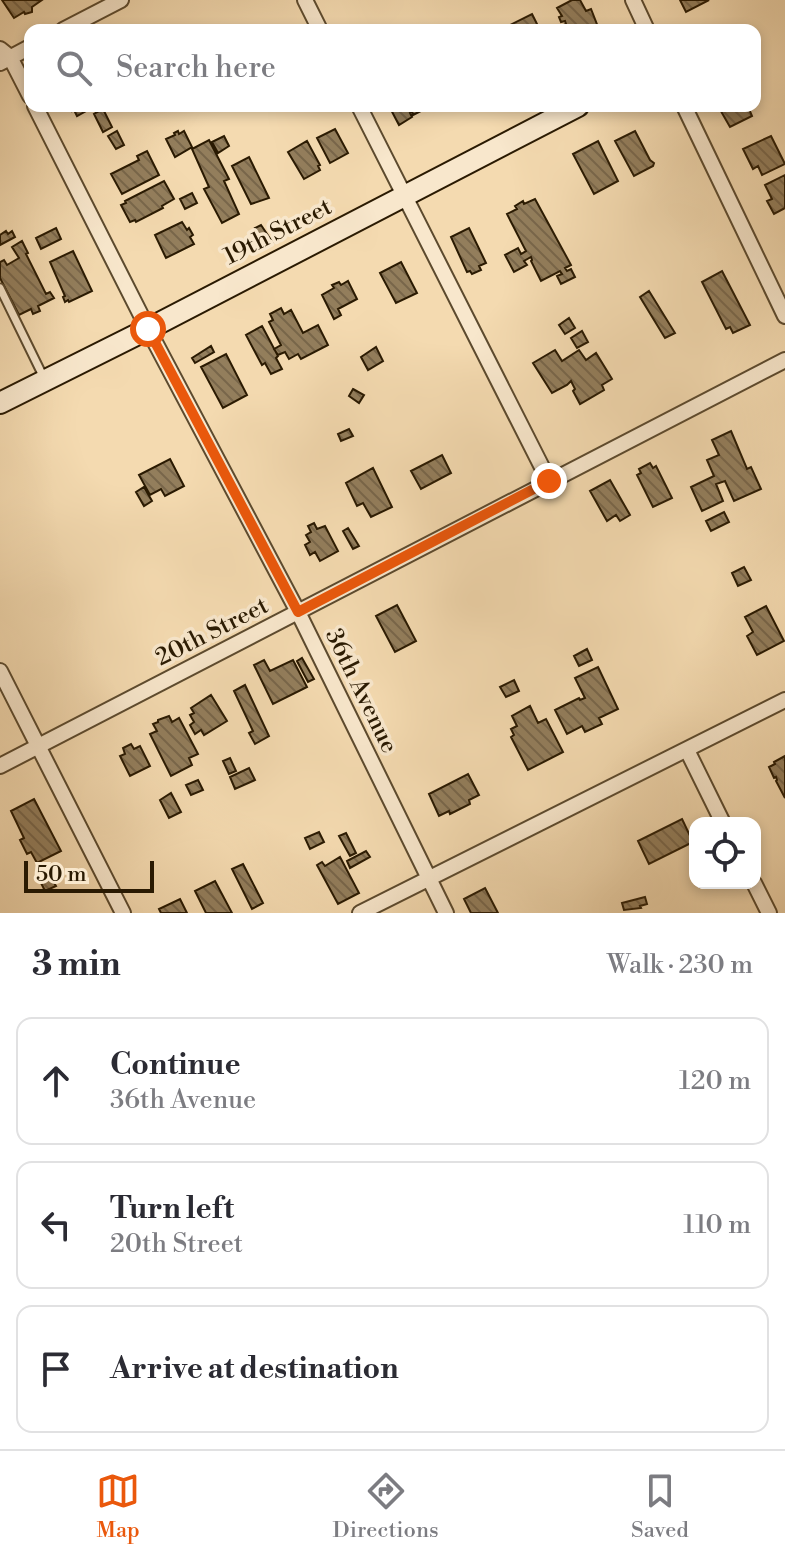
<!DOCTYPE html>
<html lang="en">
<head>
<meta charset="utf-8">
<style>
	:root { --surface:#fff; --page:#f2f2f3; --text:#2b2b33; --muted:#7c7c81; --line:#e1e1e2; --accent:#ea580c }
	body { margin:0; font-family:"Libre Bodoni",serif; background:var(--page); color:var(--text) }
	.controls { position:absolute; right:24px; bottom:24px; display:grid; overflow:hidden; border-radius:16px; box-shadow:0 4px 12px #0003 }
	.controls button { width:72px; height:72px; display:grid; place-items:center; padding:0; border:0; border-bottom:2px solid var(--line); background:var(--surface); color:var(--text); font:40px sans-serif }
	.scale { position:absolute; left:24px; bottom:20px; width:130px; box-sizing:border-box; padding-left:8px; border:4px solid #2a1a02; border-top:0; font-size:22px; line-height:28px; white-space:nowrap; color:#2a1a02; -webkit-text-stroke:6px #f8e7cc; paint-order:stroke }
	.stop { position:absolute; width:24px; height:24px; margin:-18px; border:6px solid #ea580c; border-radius:50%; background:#fff }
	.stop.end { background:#ea580c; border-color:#fff; box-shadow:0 2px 8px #0008 }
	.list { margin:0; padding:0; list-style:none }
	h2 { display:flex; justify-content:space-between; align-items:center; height:104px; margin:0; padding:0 32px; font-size:34px }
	h2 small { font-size:26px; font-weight:400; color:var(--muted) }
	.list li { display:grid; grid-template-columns:52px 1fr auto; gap:24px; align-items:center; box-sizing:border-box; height:128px; margin:0 16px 16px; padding:0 16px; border:2px solid var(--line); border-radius:16px }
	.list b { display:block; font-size:30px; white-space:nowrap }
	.list p { margin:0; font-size:26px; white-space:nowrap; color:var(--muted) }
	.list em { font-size:26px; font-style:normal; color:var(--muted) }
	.icon { flex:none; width:44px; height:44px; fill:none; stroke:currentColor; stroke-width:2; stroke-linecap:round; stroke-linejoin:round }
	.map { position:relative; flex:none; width:785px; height:913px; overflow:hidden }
	.search { position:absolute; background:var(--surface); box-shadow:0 4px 12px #0003; left:24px; right:24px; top:24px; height:88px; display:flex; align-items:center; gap:20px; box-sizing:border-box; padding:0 28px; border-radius:16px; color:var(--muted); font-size:30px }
	.sheet { height:536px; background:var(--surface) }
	nav { display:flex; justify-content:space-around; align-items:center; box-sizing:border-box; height:112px; border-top:2px solid var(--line); background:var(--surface); font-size:22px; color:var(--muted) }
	nav a { display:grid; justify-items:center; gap:4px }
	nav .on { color:var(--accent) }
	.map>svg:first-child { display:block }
</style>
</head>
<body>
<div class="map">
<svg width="785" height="913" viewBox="0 0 785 913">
	<defs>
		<pattern id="building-back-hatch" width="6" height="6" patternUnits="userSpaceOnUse" patternTransform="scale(2)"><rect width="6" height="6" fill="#937e5c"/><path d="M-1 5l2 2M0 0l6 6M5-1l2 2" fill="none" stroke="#78664a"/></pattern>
	</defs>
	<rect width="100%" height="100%" fill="#f4dab0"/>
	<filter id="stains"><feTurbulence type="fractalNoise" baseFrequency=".0025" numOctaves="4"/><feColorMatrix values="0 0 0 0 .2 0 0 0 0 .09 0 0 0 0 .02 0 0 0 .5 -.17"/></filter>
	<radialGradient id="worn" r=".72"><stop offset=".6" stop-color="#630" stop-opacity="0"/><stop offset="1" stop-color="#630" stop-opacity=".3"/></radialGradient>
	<!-- building -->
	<path fill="url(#building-back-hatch)" stroke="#2a1a02" stroke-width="2" d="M2,0H42L32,7V12L25,14L24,12L14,18Z
		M572,0H580L586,11L591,9L598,27L596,30H563L561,26L566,24L565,21L561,22L559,17L562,16L557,8Z
		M680,0H709L686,12Z
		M532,14L540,30H505L504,28Z
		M70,106H95L77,116L74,110L72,111Z
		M389,106H426L427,107L423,109L422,107L420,108L421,111L413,115L412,112L410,113L412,117L399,125Z
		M718,106H753L754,107L749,109L752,116L730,127Z
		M103,109L112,127L103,132L94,114Z
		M335,129L348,153L330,163L317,138Z
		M117,131L124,145L116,149L108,136Z
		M178,131L179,134L184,131L192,147L175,157L166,139L175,135L174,133Z
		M635,131L650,160L654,163L653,166L634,176L615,141Z
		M224,136L229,146L218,153L212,142Z
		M771,136L785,164L762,175L758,166L753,169L743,149Z
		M209,140L229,179L224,181L239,214L222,223L204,189L209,187L192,149Z
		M307,141L320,165L318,166L320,170L304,179L288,152Z
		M598,141L618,181L594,194L573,154Z
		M147,151L159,175L122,194L111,174L139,160L137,156Z
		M249,157L269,198L251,204L232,166Z
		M785,175V208L774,214L767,201L772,199L765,185Z
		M164,181L174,199L162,206L163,208L136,222L135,220L130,222L121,205L126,203L125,201Z
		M192,193L197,203L185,209L180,199Z
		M535,199L571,265L565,268L567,271L571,269L575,277L561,284L557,276L562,274L560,271L541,281L531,261L532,260L531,257L524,261L527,265L514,272L505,255L518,248L521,254L526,251L507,214L517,209L515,206L523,201L524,204Z
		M182,222L187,230L189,228L193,235L190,237L194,244L166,258L155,235Z
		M261,225L273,243L267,247L255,228Z
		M56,228L61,239L41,249L36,238Z
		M469,228L486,263L479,266L481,270L472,274L470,271L467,272L451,237Z
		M6,231L8,234L12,231L15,237L0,245V235Z
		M22,241L28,253L26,254L46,294L50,292L54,298L38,306L40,311L33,314L31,309L19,315L0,278V262L4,260L7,265L19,258L12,247Z
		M73,251L92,291L69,302L68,300L65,302L63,297L65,296L50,262Z
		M401,262L417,293L396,303L380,273Z
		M722,271L750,325L733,333L730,327L726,329L702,282Z
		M348,281L357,299L338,309L341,315L334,319L322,295L334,288L332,285L339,282L341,285Z
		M649,291L675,333L665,338L640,297Z
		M281,308L284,314L291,310L303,333L318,325L328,345L301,359L298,354L289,359L285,352L278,355L274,349L281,345L269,322L273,320L270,314Z
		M569,318L575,328L565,334L559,325Z
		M262,326L278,356L276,358L282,369L271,374L265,363L262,365L246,335Z
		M582,331L588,342L577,348L571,338Z
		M211,346L214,352L195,363L192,358Z
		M376,347L383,361L368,370L361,357Z
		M555,350L562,361L579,350L586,360L596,353L612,379L602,385L604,390L580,404L573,391L575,389L571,381L567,385L552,393L533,363Z
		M226,354L247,395L223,408L201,367Z
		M353,389L364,395L359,403L349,396Z
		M349,429L353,436L341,441L338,434Z
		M731,431L747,469L751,467L761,489L734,501L725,481L716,484L723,501L702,511L691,487L714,476L707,460L719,455L712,440Z
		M442,455L451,473L421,489L411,471Z
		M170,459L184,486L165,496L161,489L150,495L139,475Z
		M650,463L653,468L656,466L672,498L653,507L637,475L641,473L639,469Z
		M373,468L392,507L371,517L363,503L357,506L346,483Z
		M610,480L630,515L620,521L616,515L607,521L590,491Z
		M144,487L152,501L144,506L136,492Z
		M724,512L729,522L711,531L706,521Z
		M314,523L317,529L325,526L338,551L320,561L315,552L310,555L305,545L310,542L306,535L311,532L308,526Z
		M348,528L359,546L353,549L343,531Z
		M744,567L751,580L738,586L732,573Z
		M397,605L416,641L395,652L376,616Z
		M766,606L784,641L757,655L747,636L753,632L745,617Z
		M587,649L592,660L579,666L574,656Z
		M302,658L314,679L308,682L297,661Z
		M264,660L270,671L293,660L307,687L273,704L254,665Z
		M598,667L618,709L599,718L602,724L585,732L582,726L567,734L555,710L579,698L580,700L585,698L575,678Z
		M514,680L519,691L506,697L500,687Z
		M245,685L269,736L255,744L249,733L253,731L234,691Z
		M211,695L227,721L204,735L201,730L195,734L190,725L194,722L190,715L194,713L191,708Z
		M530,706L538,723L546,719L563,752L528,770L511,737L514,735L511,729L517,726L512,716Z
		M169,716L172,722L179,718L198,754L189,758L192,765L171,776L150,734L157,731L153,724L158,722V720Z
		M131,744L134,749L140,746L150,766L130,776L120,756L125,754L123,748Z
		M785,756V798L776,781L777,780L776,777L774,778L769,767L775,764L774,762Z
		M230,758L236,771L229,774L223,761Z
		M249,768L255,780L235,789L230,777Z
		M468,774L479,795L469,800L470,804L450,814L449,811L439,816L429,794Z
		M198,780L203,790L191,795L186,785Z
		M171,793L181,812L169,818L160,800Z
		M34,799L61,851L37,863L31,852L27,854L20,840L24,838L11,811Z
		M682,819L693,842L649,864L638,841Z
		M319,832L324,842L310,849L305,838Z
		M346,833L356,853L350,856L339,836Z
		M366,851L370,857L350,868L347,861Z
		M340,857L359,893L338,904L317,865L322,862L325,866Z
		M243,864L263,903L252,909L232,869Z
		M50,876L56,886L45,891L40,881Z
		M215,881L232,913H206L195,891Z
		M485,888L498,913H471L464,899Z
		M645,897L647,904L640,906L641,908L624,910L622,903Z
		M180,899L187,913H161L159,909Z"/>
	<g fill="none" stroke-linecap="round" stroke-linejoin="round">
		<defs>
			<path id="lane" d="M0,288L44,378"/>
			<path id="street" d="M305,0L320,30
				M633,0L647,30
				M63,30L121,0
				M0,49L10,57L30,96
				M0,63L30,47
				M35,106L148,329L298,612L446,913
				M359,106L549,481
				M684,106L785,316
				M0,671L123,913
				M687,750L723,823
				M0,766L785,360
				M754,883L769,913
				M360,913L785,700"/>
			<path id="secondary" d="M0,403L148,329L578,106"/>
		</defs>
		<!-- lane casing -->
		<use href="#lane" stroke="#5c4a2e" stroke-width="11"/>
		<!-- street casing -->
		<use href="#street" stroke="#5c4a2e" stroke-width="18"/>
		<!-- secondary casing -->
		<use href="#secondary" stroke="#2a1a02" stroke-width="24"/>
		<!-- lane -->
		<use href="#lane" stroke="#f8e7cc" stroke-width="7"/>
		<!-- street -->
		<use href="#street" stroke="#f8e7cc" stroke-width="14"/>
		<!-- secondary -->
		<use href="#secondary" stroke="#f8e7cc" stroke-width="20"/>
	</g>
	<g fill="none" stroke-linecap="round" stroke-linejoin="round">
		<!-- route -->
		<path stroke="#ea580c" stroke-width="10" d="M148,329L298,612L549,481"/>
	</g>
	<g text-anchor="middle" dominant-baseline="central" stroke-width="7" stroke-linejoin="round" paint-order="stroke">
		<!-- street labels -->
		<g font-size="24" fill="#2a1a02" stroke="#f8e7cc">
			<text transform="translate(278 232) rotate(-27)">19th Street</text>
			<text transform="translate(212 632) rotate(-27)">20th Street</text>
			<text transform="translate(361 691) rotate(64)">36th Avenue</text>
		</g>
	</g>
	<rect width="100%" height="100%" filter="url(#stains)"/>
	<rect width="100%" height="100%" fill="url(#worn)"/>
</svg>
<div class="controls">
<button><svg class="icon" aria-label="locate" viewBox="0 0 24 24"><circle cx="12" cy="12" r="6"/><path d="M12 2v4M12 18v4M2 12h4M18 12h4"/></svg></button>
</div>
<div class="scale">50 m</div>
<div class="stop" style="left:148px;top:329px"></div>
<div class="stop end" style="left:549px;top:481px"></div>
<div class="search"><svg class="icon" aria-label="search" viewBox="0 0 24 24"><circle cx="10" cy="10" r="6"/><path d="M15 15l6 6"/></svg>Search here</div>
</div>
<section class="sheet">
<h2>3 min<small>Walk · 230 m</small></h2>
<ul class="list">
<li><svg class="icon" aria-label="ahead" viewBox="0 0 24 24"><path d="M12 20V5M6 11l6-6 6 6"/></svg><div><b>Continue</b><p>36th Avenue</p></div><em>120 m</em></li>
<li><svg class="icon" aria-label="left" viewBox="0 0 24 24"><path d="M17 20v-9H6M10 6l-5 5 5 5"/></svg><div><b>Turn left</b><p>20th Street</p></div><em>110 m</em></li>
<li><svg class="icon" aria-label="arrive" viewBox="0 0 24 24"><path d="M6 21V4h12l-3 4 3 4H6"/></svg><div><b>Arrive at destination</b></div></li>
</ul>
</section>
<nav>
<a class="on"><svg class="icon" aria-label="map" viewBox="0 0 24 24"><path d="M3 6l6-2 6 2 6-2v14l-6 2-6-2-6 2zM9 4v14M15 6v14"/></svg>Map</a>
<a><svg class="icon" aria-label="directions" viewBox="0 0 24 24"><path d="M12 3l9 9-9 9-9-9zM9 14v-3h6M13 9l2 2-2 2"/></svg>Directions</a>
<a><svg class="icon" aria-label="saved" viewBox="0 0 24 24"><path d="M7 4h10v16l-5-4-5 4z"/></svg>Saved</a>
</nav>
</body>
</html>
